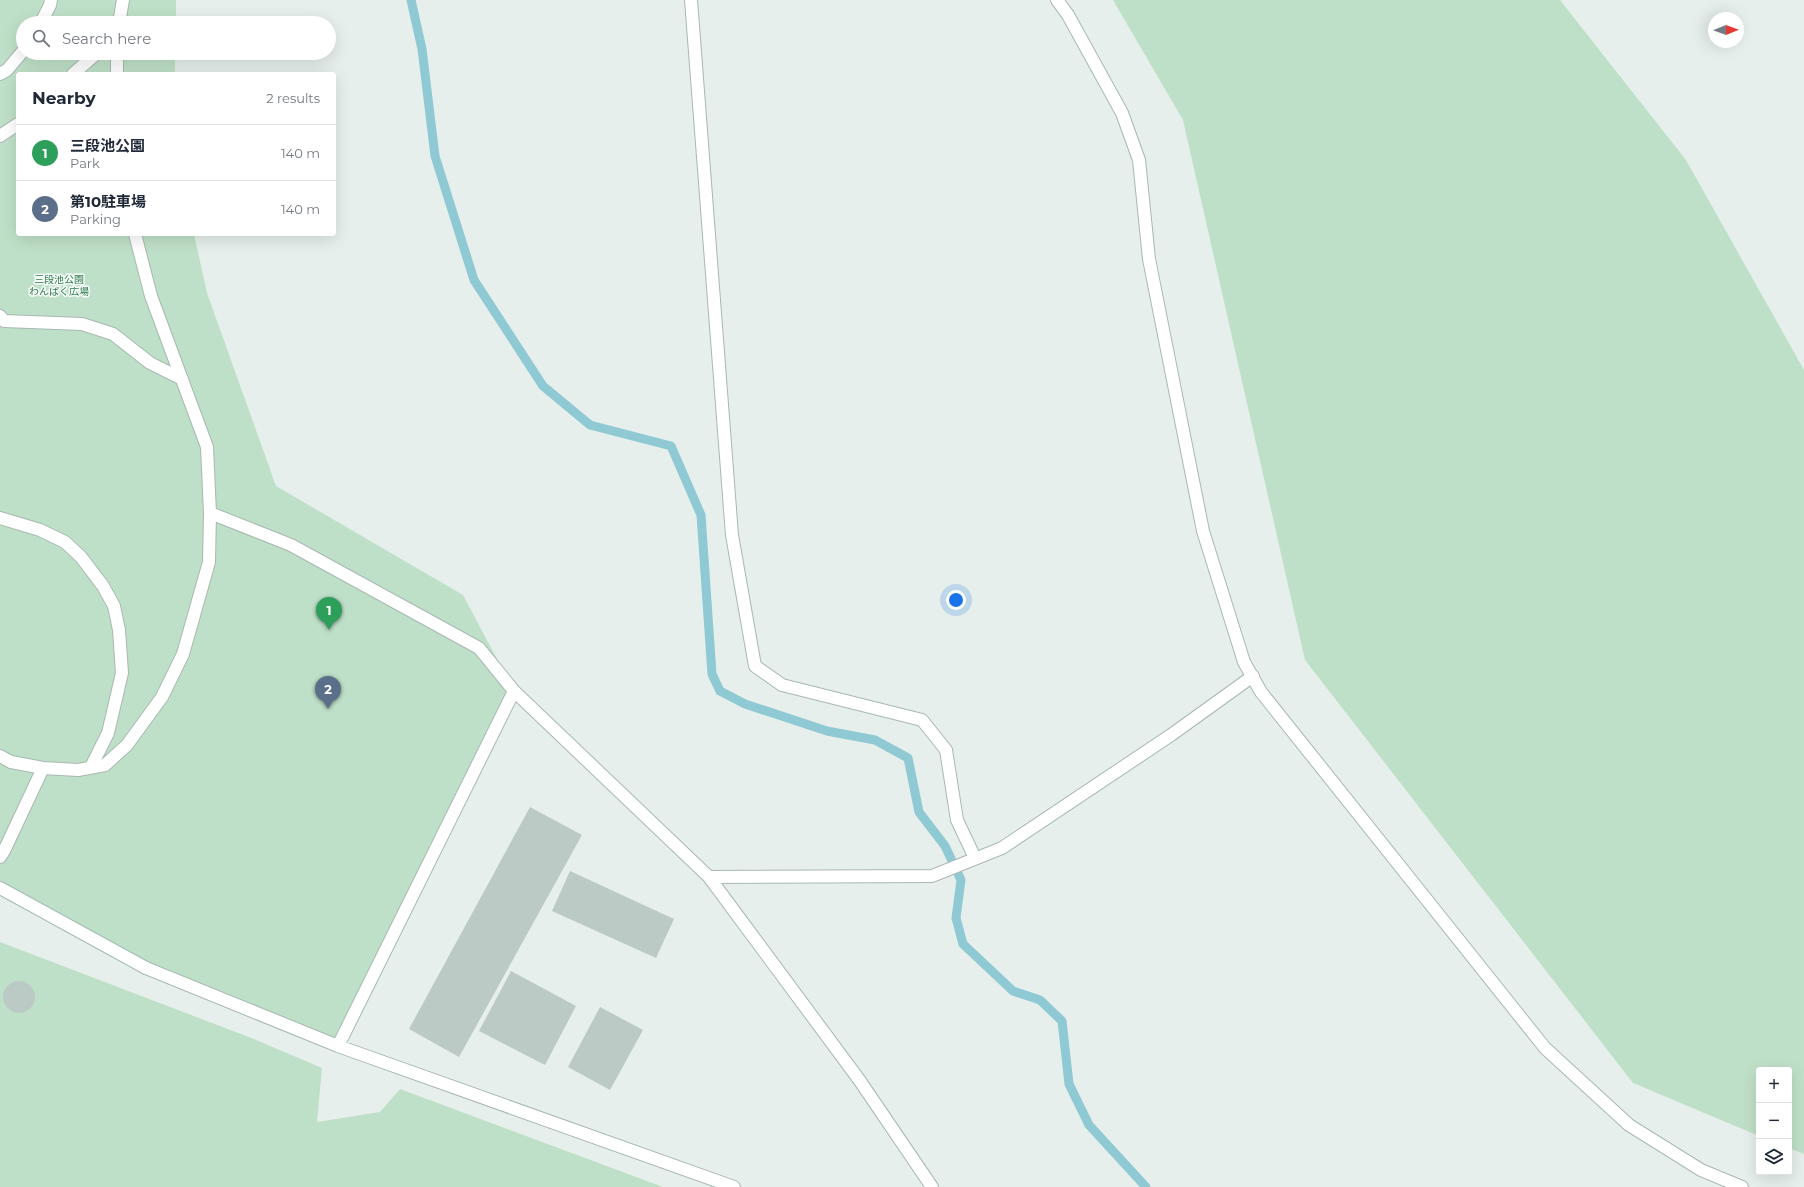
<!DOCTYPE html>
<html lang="en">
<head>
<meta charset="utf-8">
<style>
	:root { --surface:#fff; --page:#f2f2f3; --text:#1f2937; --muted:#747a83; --line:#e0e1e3; --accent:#b45309 }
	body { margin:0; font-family:Montserrat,"Noto Sans JP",sans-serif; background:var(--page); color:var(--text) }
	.controls { position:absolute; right:12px; bottom:12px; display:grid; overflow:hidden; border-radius:4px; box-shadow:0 4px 16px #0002 }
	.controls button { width:36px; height:36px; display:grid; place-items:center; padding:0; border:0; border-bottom:1px solid var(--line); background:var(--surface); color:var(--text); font:20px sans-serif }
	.compass { position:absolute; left:1708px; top:12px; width:36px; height:36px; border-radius:50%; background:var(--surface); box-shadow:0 4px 16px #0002; rotate:89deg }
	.you { position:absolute; left:956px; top:600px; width:14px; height:14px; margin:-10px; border:3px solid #fff; border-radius:50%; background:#1a73e8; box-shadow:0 0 0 6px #1a73e833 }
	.badge { display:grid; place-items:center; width:26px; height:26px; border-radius:50%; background:var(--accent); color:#fff; font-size:13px; font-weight:700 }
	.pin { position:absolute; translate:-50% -33px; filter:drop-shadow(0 1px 2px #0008) }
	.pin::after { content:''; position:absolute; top:21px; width:14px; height:12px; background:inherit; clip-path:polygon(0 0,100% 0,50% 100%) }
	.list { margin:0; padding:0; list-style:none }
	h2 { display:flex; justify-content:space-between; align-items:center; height:52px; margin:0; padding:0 16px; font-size:17px }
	h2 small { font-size:13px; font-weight:400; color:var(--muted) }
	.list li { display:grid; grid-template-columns:26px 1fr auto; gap:12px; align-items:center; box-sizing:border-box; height:56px; padding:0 16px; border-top:1px solid var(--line) }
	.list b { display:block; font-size:15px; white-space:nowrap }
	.list p { margin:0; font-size:13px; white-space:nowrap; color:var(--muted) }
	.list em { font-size:13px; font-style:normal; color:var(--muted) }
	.icon { flex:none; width:22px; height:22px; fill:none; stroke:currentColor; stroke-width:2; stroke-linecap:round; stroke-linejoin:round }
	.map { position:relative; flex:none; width:1804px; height:1187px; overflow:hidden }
	.search { position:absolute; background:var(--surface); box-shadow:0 4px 16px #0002; left:16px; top:16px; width:320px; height:44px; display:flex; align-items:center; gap:10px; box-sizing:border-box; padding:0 14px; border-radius:22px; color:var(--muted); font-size:15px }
	.panel { position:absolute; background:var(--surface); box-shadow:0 4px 16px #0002; left:16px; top:72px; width:320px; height:164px; border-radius:4px }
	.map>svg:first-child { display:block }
</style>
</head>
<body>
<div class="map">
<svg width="1804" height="1187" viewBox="0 0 1804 1187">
	<rect width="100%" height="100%" fill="#e6efeb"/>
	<!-- green -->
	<path fill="#bfe0c8" d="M0,0H176V23H23V53H175V74H18V234H194L207,293L276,486L463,595L514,691L338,1046L146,968L0,888Z
		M1113,0H1560L1686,160L1804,370V1154L1789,1148V1070H1759V1136L1633,1083L1305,660L1183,120Z
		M0,942L254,1039L322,1068L317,1122L380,1112L400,1089L663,1187H0Z"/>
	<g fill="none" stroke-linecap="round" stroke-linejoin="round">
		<!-- stream -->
		<path stroke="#8ec9d4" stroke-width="9" d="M411,0L422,49L435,156L474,280L543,386L590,425L671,446L701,515L712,674L720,691L745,704L827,731L875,740L908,758L919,812L945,846L961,880L956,918L963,944L1013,991L1040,1000L1062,1021L1069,1084L1089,1125L1146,1187"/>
	</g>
	<!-- building -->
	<path fill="#bbcac4" d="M530,807L582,835L459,1057L409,1029Z
		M570,871L674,919L656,958L552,911Z
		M511,971L576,1006L545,1065L479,1031Z
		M3 997a16 16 0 1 1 32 0a16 16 0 1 1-32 0Z
		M600,1007L643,1030L610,1090L568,1067Z"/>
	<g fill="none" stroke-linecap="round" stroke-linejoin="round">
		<defs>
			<path id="street" d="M691,0L732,535L755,666L782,685L922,720L946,750L957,820L975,858
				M1057,0L1068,15L1122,113L1139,160L1149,259L1203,531L1244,662L1261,692L1545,1048L1629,1125L1701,1170L1742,1187
				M41,23L50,5L51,0
				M119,23L123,0
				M117,53V74
				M0,74L7,70L23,51
				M73,74L97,53
				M0,136L18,124
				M0,316L4,321L82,324L113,334L150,363L182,379
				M210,513L291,545L479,648L514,691L709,877L860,1081L932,1187
				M0,518L40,530L65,542L81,557L103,586L114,606L119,630L122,673L108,733L91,767
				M0,756L11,762L43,768L78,770L105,765L127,745L162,697L183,654L209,562L210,513L207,447L151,296L135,234
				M0,857L4,851L43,768
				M709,877L932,876L1002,848L1171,735L1253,676
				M146,968L338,1046L734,1187
				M338,1046L514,691"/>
			<path id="secondary" d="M0,888L146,968"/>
		</defs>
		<!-- street casing -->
		<use href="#street" stroke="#a8b8b2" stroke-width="14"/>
		<!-- secondary casing -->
		<use href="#secondary" stroke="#a4bbb3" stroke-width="14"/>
		<!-- street -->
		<use href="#street" stroke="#fff" stroke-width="12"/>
		<!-- secondary -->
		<use href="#secondary" stroke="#fff" stroke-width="12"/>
	</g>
	<g text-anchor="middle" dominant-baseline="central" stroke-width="3" stroke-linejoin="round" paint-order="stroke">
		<!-- park labels -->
		<g font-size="10" fill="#2d7a4b" stroke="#f7fbf9">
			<text x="59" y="279">三段池公園<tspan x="59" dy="12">わんぱく広場</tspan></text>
		</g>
	</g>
</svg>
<div class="controls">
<button>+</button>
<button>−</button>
<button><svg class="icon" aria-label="layers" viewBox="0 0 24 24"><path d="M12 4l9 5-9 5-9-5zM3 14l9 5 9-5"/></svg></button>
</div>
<svg class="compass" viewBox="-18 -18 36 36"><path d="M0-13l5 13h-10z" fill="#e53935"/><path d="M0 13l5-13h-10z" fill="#747a83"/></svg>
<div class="you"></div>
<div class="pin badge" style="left:329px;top:630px;background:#2e9e5b">1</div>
<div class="pin badge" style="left:328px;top:709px;background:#5c6f8a">2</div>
<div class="search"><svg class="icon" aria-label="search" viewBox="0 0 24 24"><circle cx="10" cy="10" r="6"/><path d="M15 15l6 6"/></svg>Search here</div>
<section class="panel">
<h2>Nearby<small>2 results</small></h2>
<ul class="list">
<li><span class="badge" style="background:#2e9e5b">1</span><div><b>三段池公園</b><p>Park</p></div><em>140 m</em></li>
<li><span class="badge" style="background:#5c6f8a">2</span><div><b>第10駐車場</b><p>Parking</p></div><em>140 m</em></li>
</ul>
</section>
</div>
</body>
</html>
